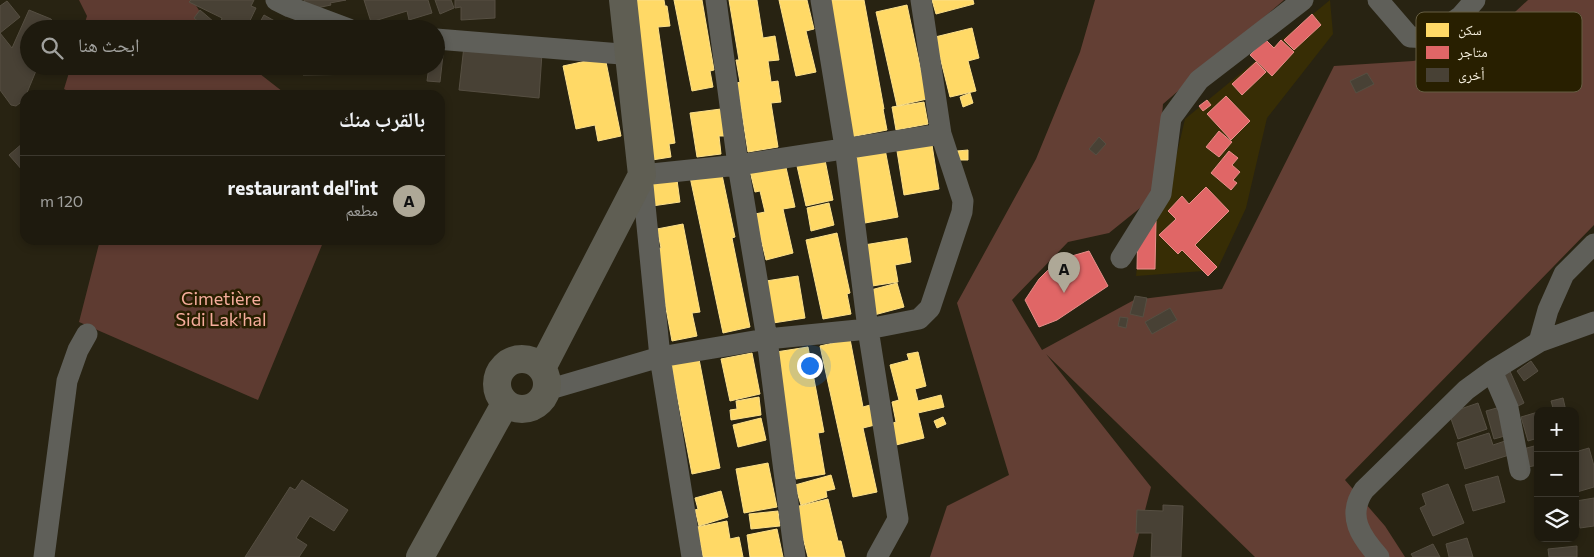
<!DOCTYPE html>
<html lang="ar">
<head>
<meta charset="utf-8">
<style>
	:root { --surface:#1e1a0e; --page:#262317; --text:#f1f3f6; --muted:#a1a19e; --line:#3c382e; --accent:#aea897 }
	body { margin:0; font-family:Commissioner,"Noto Naskh Arabic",sans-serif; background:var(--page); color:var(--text); direction:rtl }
	.controls { position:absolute; right:15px; bottom:15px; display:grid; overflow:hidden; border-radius:10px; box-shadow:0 2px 8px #0003 }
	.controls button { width:45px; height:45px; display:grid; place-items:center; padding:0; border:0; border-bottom:1px solid var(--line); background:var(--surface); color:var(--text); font:25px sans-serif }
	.you { position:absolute; left:809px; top:365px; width:18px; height:18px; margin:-12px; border:4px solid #fff; border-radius:50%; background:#1a73e8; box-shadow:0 0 0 8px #1a73e833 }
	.badge { display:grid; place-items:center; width:32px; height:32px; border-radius:50%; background:var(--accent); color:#111; font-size:16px; font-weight:700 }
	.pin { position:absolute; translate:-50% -41px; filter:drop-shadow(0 1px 2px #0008) }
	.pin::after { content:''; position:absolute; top:26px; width:18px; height:15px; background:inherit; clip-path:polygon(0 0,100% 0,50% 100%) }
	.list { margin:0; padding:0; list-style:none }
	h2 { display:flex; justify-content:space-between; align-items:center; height:65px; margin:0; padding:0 20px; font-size:21px }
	h2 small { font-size:16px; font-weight:400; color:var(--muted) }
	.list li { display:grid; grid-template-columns:32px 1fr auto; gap:15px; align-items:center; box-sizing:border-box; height:90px; padding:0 20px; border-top:1px solid var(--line) }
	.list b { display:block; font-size:19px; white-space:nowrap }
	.list p { margin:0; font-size:16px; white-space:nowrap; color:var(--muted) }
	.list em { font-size:16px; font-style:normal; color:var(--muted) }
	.icon { flex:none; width:28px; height:28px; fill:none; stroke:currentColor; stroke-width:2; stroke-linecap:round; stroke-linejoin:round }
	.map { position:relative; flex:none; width:1594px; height:557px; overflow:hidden; direction:ltr }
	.search { position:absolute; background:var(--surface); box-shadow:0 2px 8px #0003; left:20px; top:20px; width:425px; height:55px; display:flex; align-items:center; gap:12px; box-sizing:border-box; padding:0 18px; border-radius:28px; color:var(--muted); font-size:19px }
	.panel { position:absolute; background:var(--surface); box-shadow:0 2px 8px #0003; left:20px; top:90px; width:425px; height:155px; border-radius:15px; direction:rtl }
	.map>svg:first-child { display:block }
</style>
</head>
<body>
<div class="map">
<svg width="1594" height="557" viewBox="0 0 1594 557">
	<rect width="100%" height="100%" fill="#282312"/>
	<!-- built -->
	<path fill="#372d05" d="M1330,0L1333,34L1267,118L1246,208L1217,270L1136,276L1140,238L1165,204L1185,119Z"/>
	<!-- green -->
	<path fill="#5e3b31" d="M79,0H194L195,4L211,29H83L87,16Z
		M71,66H250L287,95H76L64,89Z
		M100,240H324L258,400L79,322Z"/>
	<!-- forest -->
	<path fill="#633f34" d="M1095,0H1284L1163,104L1155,196L1109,233L1068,242L1012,300L1042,350L1134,300L1222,289L1334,66L1413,61L1473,51L1528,0H1594V225L1345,480L1385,526L1405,557H1255L1046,354L1151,487L1133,557H930L947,506L1009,475L957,303L1036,159L1080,52Z"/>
	<!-- homes -->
	<path fill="#ffd966" stroke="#fce08a" d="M629,0H664L665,6H667L670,26L658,27L675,143L669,144L671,157L652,160Z
		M674,0H702L714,70L710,71L713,87L692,91Z
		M729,0H757L763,38L775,36L779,60L768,61L771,82L778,81L781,102L771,103L778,147L748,152L737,83L740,82L736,60H739Z
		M779,0H807L814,29L806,31L816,72L796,76Z
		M828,0H864L884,109H883L887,130L851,137Z
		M932,0H973L974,4L936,14Z
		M907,5L927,99L897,106L876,12Z
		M972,28L979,58L968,61L976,91L950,97L935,37Z
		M605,57L621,136L598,141L595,125L576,129L563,66Z
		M970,93L973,103L963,107L960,97Z
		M924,102L928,124L896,130L892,107Z
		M721,109L724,136H719L721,154L697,157L690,113Z
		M932,145L939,189L904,195L897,151Z
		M885,149L898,217L865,223L852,155Z
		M968,150V160H957V151Z
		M825,160L833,200L806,206L797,166Z
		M785,163L795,207L783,209L793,253L766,260L755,214L765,212L760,191L755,192L750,171Z
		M721,170L735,237L732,238L750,327L723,333L690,177Z
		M677,180L680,202L652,206L648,184Z
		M829,203L834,225L811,231L807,208Z
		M683,224L700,312L692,313L697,336L672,341L655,249L661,248L657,229Z
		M837,233L850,293L847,294L851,314L823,319L806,240Z
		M907,238L911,262L895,265L898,282L872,286L864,245Z
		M798,276L805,318L773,323L766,281Z
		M897,283L904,307L874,315L867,291Z
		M850,339L863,407L870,405L875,425L863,428L877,492L853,497L820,346Z
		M808,347L824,432L818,433L825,474L796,479L776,352Z
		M918,352L926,386L915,389L918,401L941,395L944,407L918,413L924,438L892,446L887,425L896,422L892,402L899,400L890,365L909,360L907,354Z
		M752,353L760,394L730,401L721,359Z
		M699,359L720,468L692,474L671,364Z
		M759,397L761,415L731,420L730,410L737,409L736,401Z
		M943,417L946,424L937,428L934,421Z
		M761,418L766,440L738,447L733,425Z
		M768,463L777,507L744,513L736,469Z
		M831,475L835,489L826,491L827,497L801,505L795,485Z
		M721,491L728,517L699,526L695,510L698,509L695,498Z
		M828,499L838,541H841L845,557H808L795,507Z
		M778,511L780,526L751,529L749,514Z
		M727,521L730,539L739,537L743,557H703L697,527Z
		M777,529L783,557H750L747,535Z"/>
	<!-- shops -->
	<path fill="#e06666" stroke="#e78f8a" d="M1312,14L1321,25L1294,50L1284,40Z
		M1265,39L1274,48L1281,40L1294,52L1272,76L1250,55Z
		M1256,62L1266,72L1242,95L1232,84Z
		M1226,96L1250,121L1231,140L1207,114Z
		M1207,100L1211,105L1203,111L1199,106Z
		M1219,131L1232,142L1219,157L1206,147Z
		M1229,151L1238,158L1232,165L1240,172L1233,180L1237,183L1231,190L1211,173Z
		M1206,187L1229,211L1195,245L1217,267L1208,276L1182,250L1178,254L1159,235L1176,219L1168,211L1182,196L1189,204Z
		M1138,221H1156L1155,269H1137Z
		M1089,251L1108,286L1057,320L1039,327L1025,300L1039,279L1058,260Z"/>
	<!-- building -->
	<path fill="#484135" stroke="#564f42" d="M191,0H254L251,6L256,8L246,29H233L220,23L222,18L189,2Z
		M304,0H346L330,3L331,5L307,10Z
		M364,0H428L432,13L409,20L407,11L371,22Z
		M435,0H451L454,8L440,14Z
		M455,0H495V18L461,20V7L455,8Z
		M7,1L20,17L0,33L12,48L29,10L51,19L56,26L55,29H29V66H38L24,100L16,106L11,105L0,90V6Z
		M200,10L214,22L207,29L194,18Z
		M264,15L289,29H256Z
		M436,45L444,46L440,82L427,81L429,66H436Z
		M464,46L542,53L539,98L459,90Z
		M303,66H367V74L303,75Z
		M394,66H426V67L395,72Z
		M1367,73L1374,84L1356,93L1350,81Z
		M1099,137L1106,144L1096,155L1089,149Z
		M23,143L25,146V169L23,171L9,155Z
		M1135,296L1147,298L1143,317L1130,314Z
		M1170,308L1177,320L1152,334L1145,322Z
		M1120,317L1128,318L1126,328L1118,326Z
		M1531,361L1538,371L1524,381L1517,371Z
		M1509,369L1524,403L1514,408L1499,374Z
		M1563,398L1566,411H1542L1553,408L1551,401Z
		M1478,403L1487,429L1458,439L1449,413Z
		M1504,406L1512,434L1494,439L1486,411Z
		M1538,412V438L1528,441L1521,417Z
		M1489,433L1493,445L1505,441L1509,455L1465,469L1457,443Z
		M1538,445V465L1528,467L1523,449Z
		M1589,448L1594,466V487L1577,492L1575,487V452Z
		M1498,476L1505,502L1473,511L1465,485Z
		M302,480L348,510L334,531L310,516L296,538L307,545L299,557H245L290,487L295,490Z
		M1448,484L1464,523L1433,536L1420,508L1426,505L1422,494Z
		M1594,498V526L1580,528L1576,501Z
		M1163,505L1183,506L1181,557H1151L1152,533H1136L1137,510L1163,511Z
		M1467,538L1473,557H1449L1446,544Z
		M1433,544L1440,557H1413L1411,554Z
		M1577,546V557H1549L1548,549Z"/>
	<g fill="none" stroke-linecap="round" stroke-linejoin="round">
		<!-- minor -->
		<path stroke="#5f5f59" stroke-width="21" d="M276,0L290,7L349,29
			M716,0L738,165L767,339L795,557
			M821,0L845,147L868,329L898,519L877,557
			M1378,0L1410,37L1430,38L1461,16L1475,0
			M436,39L621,54
			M1121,258L1161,194L1171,118L1199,80L1303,0
			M1539,342L1594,322
			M1492,371L1539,342L1548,310L1564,274L1594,244
			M547,390L660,357L767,339L868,329L919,319L930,308L962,212L963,201L941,134L921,0
			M44,557L67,381L78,350L87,334
			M692,557L660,357L642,175L738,165L941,134
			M1379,557C1361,537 1346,516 1364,490L1466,390L1492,371L1508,408L1520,470"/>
		<!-- major -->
		<path stroke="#5f5e53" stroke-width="28" d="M497 384a25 25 0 1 1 50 0a25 25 0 1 1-50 0Z
			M542,368L642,175L623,0
			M420,557L505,404"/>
	</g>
	<g text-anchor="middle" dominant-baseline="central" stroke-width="5" stroke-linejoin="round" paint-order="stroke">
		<!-- park labels -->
		<g font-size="18" fill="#f6ad9c" stroke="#281f00">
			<text x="221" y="298">Cimetière<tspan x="221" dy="21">Sidi Lak'hal</tspan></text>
		</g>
	</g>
	<!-- legend -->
	<rect x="1416" y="12" width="166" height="80" rx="8" fill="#281f00" stroke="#665e43" stroke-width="1"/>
	<rect x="1426" y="23" width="23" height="14" fill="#ffd966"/>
	<rect x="1426" y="46" width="23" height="13" fill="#e06666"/>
	<rect x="1426" y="68" width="23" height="14" fill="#484135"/>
	<g font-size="14" fill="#f6f0de">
		<text x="1458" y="35">سكن</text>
		<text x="1458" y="57">متاجر</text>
		<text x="1458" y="80">أخرى</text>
	</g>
</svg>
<div class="controls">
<button>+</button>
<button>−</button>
<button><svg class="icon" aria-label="layers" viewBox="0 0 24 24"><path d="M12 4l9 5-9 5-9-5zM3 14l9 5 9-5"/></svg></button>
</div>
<div class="you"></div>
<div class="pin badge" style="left:1064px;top:293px">A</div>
<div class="search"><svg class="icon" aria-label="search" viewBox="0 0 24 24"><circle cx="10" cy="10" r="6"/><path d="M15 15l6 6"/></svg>ابحث هنا</div>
<section class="panel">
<h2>بالقرب منك<small></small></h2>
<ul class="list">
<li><span class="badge">A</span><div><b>restaurant del'int</b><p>مطعم</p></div><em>120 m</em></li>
</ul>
</section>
</div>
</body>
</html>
